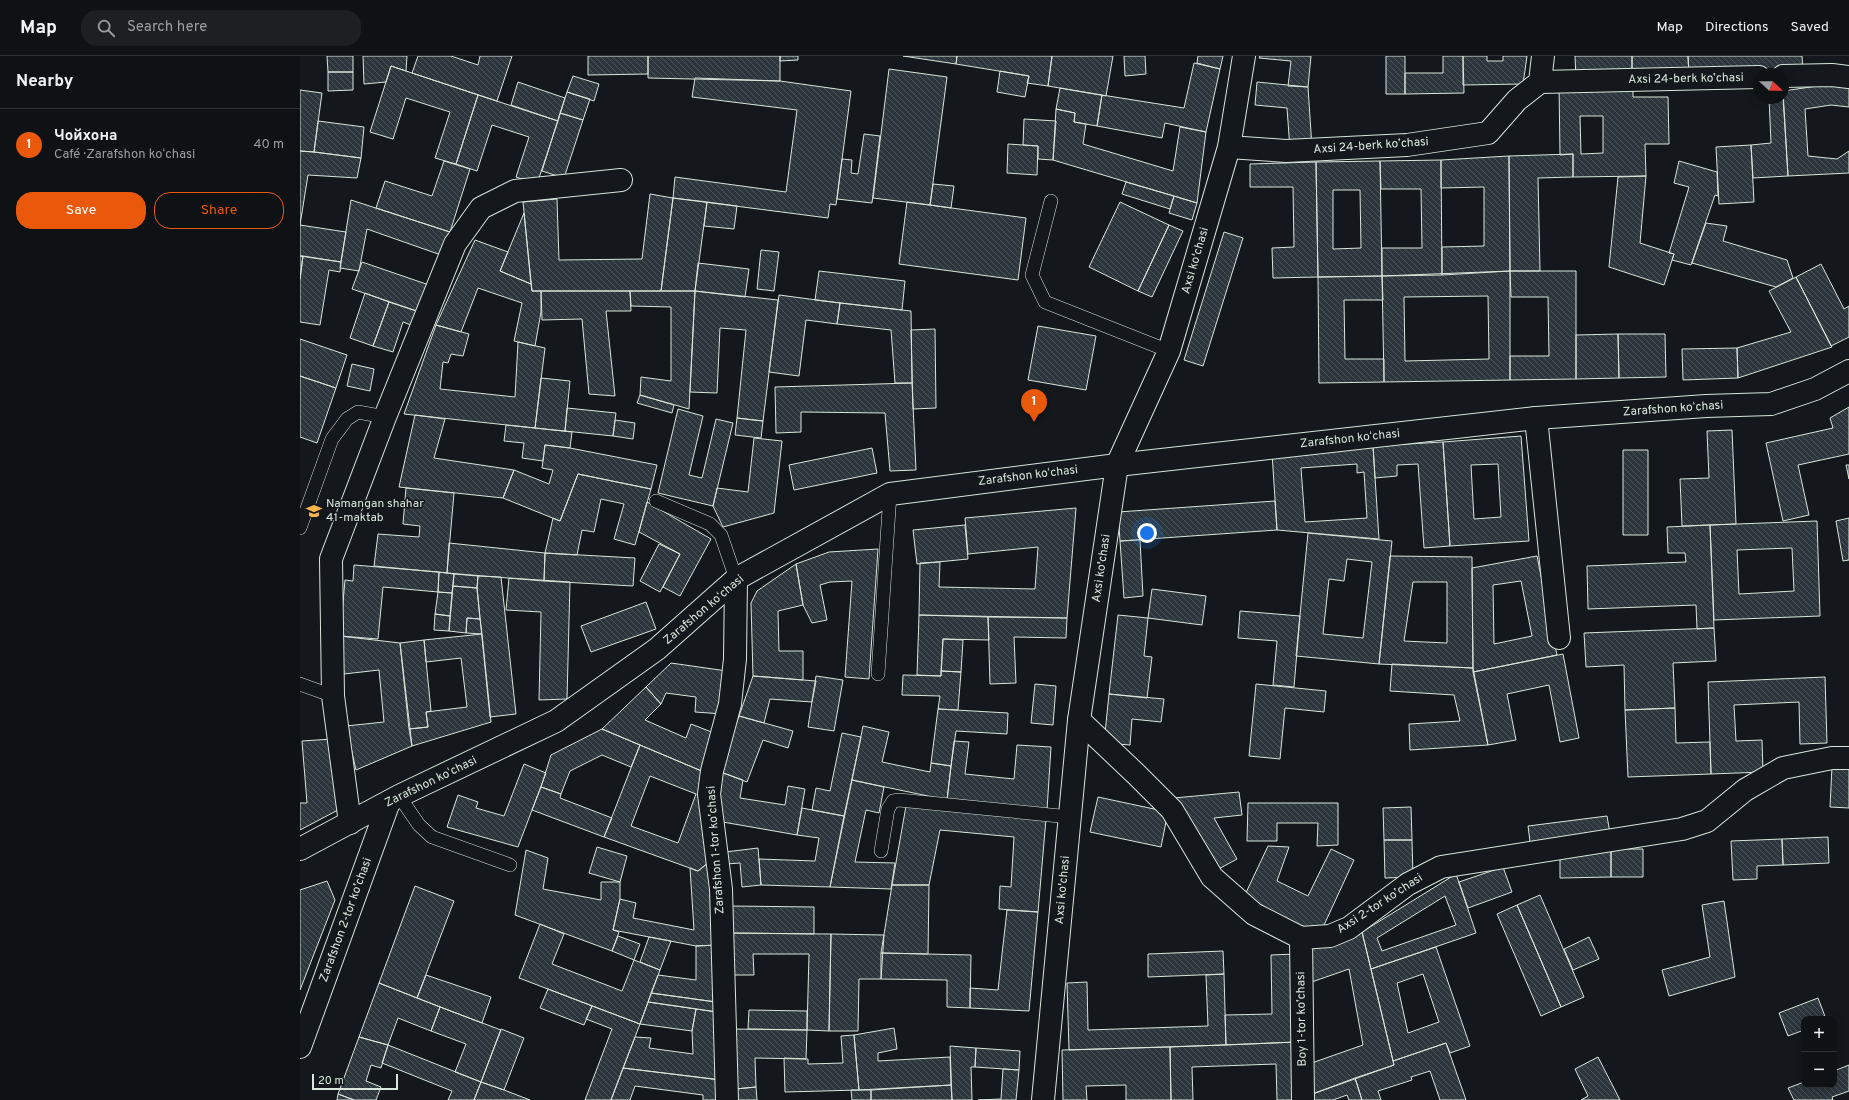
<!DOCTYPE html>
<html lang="en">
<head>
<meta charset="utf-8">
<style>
	:root { --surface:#0f1215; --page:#1d2022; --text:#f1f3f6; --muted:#9b9ea0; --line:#2f3234; --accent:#ea580c }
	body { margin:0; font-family:Overpass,sans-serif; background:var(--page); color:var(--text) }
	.controls { position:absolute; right:12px; bottom:12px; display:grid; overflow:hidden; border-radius:8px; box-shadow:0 2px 10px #0003 }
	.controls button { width:36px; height:36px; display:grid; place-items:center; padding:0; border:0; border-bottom:1px solid var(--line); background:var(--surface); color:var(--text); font:20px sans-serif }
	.compass { position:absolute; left:1453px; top:12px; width:36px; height:36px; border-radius:50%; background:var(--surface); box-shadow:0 2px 10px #0003; rotate:111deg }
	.scale { position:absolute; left:12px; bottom:10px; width:86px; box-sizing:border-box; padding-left:4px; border:2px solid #d8e6dc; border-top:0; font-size:11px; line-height:14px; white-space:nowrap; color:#d8e6dc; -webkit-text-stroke:3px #14181c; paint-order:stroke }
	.you { position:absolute; left:847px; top:477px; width:14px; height:14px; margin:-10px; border:3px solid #fff; border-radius:50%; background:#1a73e8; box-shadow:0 0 0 6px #1a73e833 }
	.badge { display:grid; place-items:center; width:26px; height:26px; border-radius:50%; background:var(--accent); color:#fff; font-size:13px; font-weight:700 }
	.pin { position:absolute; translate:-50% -33px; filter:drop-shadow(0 1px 2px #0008) }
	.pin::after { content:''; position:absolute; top:21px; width:14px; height:12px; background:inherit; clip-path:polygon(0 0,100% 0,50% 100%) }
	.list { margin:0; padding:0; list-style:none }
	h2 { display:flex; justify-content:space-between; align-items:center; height:52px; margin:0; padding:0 16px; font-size:17px }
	h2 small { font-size:13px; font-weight:400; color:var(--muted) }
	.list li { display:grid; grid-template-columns:26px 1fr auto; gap:12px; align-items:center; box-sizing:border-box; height:72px; padding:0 16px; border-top:1px solid var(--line) }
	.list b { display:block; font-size:15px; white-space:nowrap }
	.list p { margin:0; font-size:13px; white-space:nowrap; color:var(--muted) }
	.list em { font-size:13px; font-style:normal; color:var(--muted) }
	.actions { display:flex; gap:8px; padding:12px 16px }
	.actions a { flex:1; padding:9px 0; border:1px solid var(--accent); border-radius:16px; text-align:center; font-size:14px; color:var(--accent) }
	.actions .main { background:var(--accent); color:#fff }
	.icon { flex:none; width:22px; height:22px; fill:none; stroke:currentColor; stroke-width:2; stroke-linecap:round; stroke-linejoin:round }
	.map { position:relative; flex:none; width:1549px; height:1044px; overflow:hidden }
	header { display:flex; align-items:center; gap:24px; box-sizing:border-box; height:56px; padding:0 20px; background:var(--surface); border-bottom:1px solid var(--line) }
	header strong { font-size:19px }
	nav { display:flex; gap:22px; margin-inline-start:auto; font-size:14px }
	.search { width:280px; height:36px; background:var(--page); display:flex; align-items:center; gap:10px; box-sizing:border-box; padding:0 14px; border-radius:16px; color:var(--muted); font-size:15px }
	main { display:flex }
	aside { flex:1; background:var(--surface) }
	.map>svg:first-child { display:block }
</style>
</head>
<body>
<header>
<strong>Map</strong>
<div class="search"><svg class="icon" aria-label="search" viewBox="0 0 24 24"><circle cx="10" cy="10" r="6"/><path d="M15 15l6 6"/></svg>Search here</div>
<nav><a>Map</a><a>Directions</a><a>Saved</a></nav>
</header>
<main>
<aside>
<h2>Nearby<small></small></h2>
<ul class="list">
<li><span class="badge">1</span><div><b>Чойхона</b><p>Café · Zarafshon koʻchasi</p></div><em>40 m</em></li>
</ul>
<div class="actions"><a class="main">Save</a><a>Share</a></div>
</aside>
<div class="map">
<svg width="1549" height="1044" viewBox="0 0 1549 1044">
	<defs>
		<pattern id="building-back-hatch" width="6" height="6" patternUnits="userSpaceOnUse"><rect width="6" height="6" fill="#2c363c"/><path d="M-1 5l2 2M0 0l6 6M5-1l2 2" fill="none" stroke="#4a5358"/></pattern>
	</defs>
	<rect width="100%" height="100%" fill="#14181c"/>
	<!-- building -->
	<path fill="url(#building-back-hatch)" stroke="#d8e6dc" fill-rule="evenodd" d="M27,0H53V16H28Z
		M63,0H107L106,15L91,10L86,26L64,28Z
		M118,0H151L178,9L180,0H212L197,45L112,17Z
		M288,0H348V18L288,19Z
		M348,0H480V25L348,22Z
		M480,0H498V4L480,5Z
		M603,0H657L656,8Z
		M657,0H752L748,30L727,27L729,20L656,8Z
		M752,0H813L806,40L748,30Z
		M824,0H845L846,18L825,20Z
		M898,0H923L920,13L897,7Z
		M960,0H1011L1008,31L988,30L991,5L959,2Z
		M1086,0H1105V38H1086Z
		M1143,0H1163L1164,37L1105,38V17H1143Z
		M1163,0H1187V5H1203V0H1227L1223,28L1163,29Z
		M1275,0H1332V21L1276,23Z
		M1332,0H1388L1389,19L1332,21Z
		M1388,0H1502L1503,16L1389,19Z
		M894,7L920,13L906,76L865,67L862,82L797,70L802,39L884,52Z
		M91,10L178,39L156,108L135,102L150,56L106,42L93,83L70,76Z
		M589,13L647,21L630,149L573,142Z
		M700,15L729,20L725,41L697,36Z
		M28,16H53V34L28,35Z
		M273,20L299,28L294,45L267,36Z
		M395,22L480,25L551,35L536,149L530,148L528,162L373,142L375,121L486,136L497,54L392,41Z
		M218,26L265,42L258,65L211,49Z
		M957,26L1008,31L1012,92L990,93L987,52L955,49Z
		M1333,27V41H1368L1369,88H1345L1346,120L1273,121V98L1260,99L1259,28ZM1280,60H1303V97L1281,98Z
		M1531,28L1549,30V51L1531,49L1505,53L1508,100L1537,103L1549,95V117L1488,120L1483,35Z
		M760,32L802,39L797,70L774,66L775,57L756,53Z
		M0,34L22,37L14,96L0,95Z
		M267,36L290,43L283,64L260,57Z
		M178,39L258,65L237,128L216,121L229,81L192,69L177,115L156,108Z
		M1483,41L1488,120L1453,122L1451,89L1471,87L1469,42H1483Z
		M756,53L775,57L774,66L786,68L783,88L873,115L880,71L906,76L897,147L753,104Z
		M260,57L283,64L264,122L242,115Z
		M724,63L756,65L753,104L738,103V90L723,89Z
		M18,65L64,71L61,102L14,96Z
		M564,78L580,80L572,147L537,143L542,103L552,104L551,117L558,118Z
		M708,88L738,90L737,119L707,117Z
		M1451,89L1454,146L1419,148L1416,91Z
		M0,95L14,96L61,102L57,122L8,119L0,169L46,176L41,206L0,200Z
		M1273,98V121L1238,122L1240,215H1210L1209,100Z
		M1209,100L1210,215L1142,219V191L1184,190V131L1141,132V104Z
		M1141,104L1142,219L1082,220V192H1122L1121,133H1081L1080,105Z
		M144,105L170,113L150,176L76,152L85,125L132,140Z
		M1080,105L1082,220L1018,221L1016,106ZM1033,134H1060L1061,192L1033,193Z
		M1379,105L1417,116L1418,140L1415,139L1391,209L1372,204L1374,198L1369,197L1389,131L1374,127Z
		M1016,106L1018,221L973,222L972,192L994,191L993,131H950V108Z
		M1346,120L1340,187L1374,198L1364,229L1309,211L1318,121Z
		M826,126L874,140L870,153L822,138Z
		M633,128L654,130L651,152L630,149Z
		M350,138L373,142L361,235H232L223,146L257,143L259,204L342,203Z
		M874,140L897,147L892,164L869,157Z
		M373,142L407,146L395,235H361Z
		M51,144L150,176L141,199L67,173L59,215L40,212Z
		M407,146L437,150L434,173L404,170Z
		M607,146L726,162L718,224L599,208Z
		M820,146L869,169L838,235L789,211Z
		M224,157L231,228L200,215Z
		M1406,167L1427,170L1423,185L1487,204L1493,222L1476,231L1392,207Z
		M869,169L883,175L852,241L838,235Z
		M924,176L943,182L903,310L884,304Z
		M175,184L208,196L200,215L231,228L232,235H241V256L235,290L214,285L222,247L178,232L161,276L136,269Z
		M461,194L479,196L474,235L457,233Z
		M0,200H3L0,223Z
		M3,200L41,206L40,216L29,214L20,269L0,266V223Z
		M62,206L129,229L120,256L52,233Z
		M398,207L449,213L445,241L395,235Z
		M1521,208L1544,253L1549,250V281L1531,290L1496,221Z
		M519,215L605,225L602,254L515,244Z
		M1210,215V324L1084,326L1082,220ZM1188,240L1189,303L1105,305L1104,241Z
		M1210,215H1276V323L1210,324V300H1249L1248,241H1211Z
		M1082,220L1083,244H1044L1045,303H1084V326L1019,327L1018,221Z
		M1496,221L1532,291L1438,322L1437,292L1491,276L1469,235Z
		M241,235H330L331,255H306L315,340L289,338L282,263L242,264Z
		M330,235H395L389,353L340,339L341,321L371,325V251L331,250Z
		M395,235L478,244L463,365L437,362L446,274L420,272L417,337L390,336Z
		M65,237L89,246L73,290L50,282Z
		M479,239L540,247L537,268L506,264L499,320L469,316Z
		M89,246L116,255L111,269L103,266L93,296L73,290Z
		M540,247L611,255L612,327H595L591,274L537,268Z
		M136,269L169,278L163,300L151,298L148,307L143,306L140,333L215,341L218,286L245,292L235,372L104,358Z
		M738,270L796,280L786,334L728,324Z
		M635,273L636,352L613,353L611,274Z
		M1318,278H1365L1366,321L1319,322Z
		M1318,278L1319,322L1276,323V279Z
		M0,283L47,299L36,332L0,320Z
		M1437,292L1438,322L1383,324L1382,293Z
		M52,308L74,313L70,335L47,330Z
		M0,320L36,332L17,387L0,381Z
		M241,322L270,325L265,375L235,372Z
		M612,327L616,414L590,415L585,357L501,356V376L476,377L475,331Z
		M340,339L374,349L372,357L337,347Z
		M1549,351V398L1498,409L1509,459L1483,465L1466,387L1533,372L1530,362Z
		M267,352L316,357L313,380L265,375Z
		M378,353L403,360L389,419L402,422L416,363L433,367L413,450L358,437Z
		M115,359L145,363L134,402L214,414L203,442L99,431Z
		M437,362L463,365L461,382L435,379Z
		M315,364L335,367L333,383L313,380Z
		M206,369L272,376L270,392L245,389L243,405L222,402L224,387L204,385Z
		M1432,374L1436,468L1382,470L1380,423L1409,422L1407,375Z
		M1221,380L1229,485L1150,490L1143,386ZM1198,408L1201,461L1174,463L1171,409Z
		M454,382L482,385L474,457L423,471L413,450L417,432L448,436Z
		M1143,386L1150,490L1124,492L1118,408L1097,409V420L1075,422L1073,390Z
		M245,389L270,392L357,409L351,433L278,418L260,465L203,442L214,414L249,428L253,414L242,412Z
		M1073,390L1079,483L977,474L972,397ZM1057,408V417L1064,416L1067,462L1005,466L1001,412Z
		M572,392L577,417L494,434L489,409Z
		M1323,394H1348V479H1323Z
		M1546,409H1549V423Z
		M278,418L351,433L335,489L314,483L324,448L301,443L294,476L282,474L277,499L245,497L253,462L260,465Z
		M106,432L154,437L147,517L74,510L78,478L119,481L120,470L103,468Z
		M975,445L977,474L820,485L818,456Z
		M347,446L411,483L380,540L363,531L380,498L339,476Z
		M776,452L767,562L619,559L620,507L640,506L639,531L735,533L738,491L668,498L665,462Z
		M1549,462V504L1543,505L1536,465Z
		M1517,465L1520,560L1414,564L1410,469ZM1492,492L1494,535L1439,538L1437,494Z
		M665,469L668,503L617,508L613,474Z
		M1410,469L1414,572L1397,573L1396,549L1288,553L1287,510L1386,506L1385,497H1368L1367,471Z
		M1008,477L1092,485L1079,608L996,600ZM1047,503L1072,506L1063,582L1023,578L1029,523L1044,525Z
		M840,484L843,540L824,542L820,485Z
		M149,487L245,497L244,525L147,517Z
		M359,488L380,498L360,536L340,525Z
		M578,493L569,623L545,621L552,525L530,526L520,529L527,564L512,567L503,549L496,508L529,496Z
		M245,497L335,502L333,530L244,525Z
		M1090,500L1172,501L1173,612L1079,608ZM1113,526H1147V587L1104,585Z
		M1237,500L1257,599L1173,616L1172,512ZM1221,525L1232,580L1194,588L1193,529Z
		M496,508L503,549L478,555L479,595H503V624L453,620L451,547L457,535Z
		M54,509L139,516L138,536L83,531L78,583L40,580L45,524L53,525Z
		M139,516L154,518L152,537L138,536Z
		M154,518L178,520L177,532L153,530Z
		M178,520L201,521L216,658L190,661L177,532Z
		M209,522L270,526L267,643L239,644L241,556L206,554Z
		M153,530L177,532L180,563L167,562L166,577L149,575Z
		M852,533L906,540L902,569L848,562Z
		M138,536L152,537L150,560L135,558Z
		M346,546L356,573L291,596L281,570Z
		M940,555L1000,560L994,631L973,629L977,585L938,582Z
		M135,558L150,560L149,575L134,574Z
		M619,559L688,561L689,584L643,583L641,620L617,619Z
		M818,559L848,562L844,600L852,601L847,642L809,638Z
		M688,561L767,562L766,582L714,581L716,627L690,628Z
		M167,562L180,563L182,578L166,577Z
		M1414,572L1416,605L1373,607L1375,652L1325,654L1324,609L1286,611L1284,577Z
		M182,578L191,666L112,690L109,673L128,671L126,656L167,651L161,602L126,606L124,584Z
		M40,580L100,587L112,690L56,714L46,670L84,666L79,614L44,618Z
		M643,583L663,584L661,616L641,615Z
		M124,584L131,655L126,656L128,671L109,673L100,587Z
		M1263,598L1279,682L1260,686L1249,629L1207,638L1216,684L1188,689L1173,616Z
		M371,607L427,615L423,658L395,656L396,641L366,637L361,648L346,631Z
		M1092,608L1173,612L1188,689L1110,694L1109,668L1160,665L1154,639L1090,635Z
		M641,615L661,616L658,654L638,653L640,640L602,639L603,619L641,620Z
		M453,620L516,625L512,646L470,643L464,667L439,660Z
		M516,620L543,624L534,675L508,671Z
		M1525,621L1527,687L1500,688L1499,646L1434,649L1436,685L1462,684L1463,716L1411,718L1408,626Z
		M735,628L756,630L753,669L731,667Z
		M956,628L1026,635L1024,656L985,652L980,703L949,700Z
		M346,631L361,648L345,664L386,682L391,668L414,677L404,716L302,673Z
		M809,638L864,643L861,666L832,663L830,689L804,687Z
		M1375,652L1376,687L1410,686L1411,718L1328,721L1325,654Z
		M638,653L708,657L707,678L656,675L651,710L631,707Z
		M439,660L493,675L488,692L463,684L447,726L418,715Z
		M563,670L589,676L582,706L630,716L631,707L651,710L647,744L552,724Z
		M302,673L340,689L331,711L302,699L270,715L261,738L241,731L251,699Z
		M542,677L561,681L544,760L512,754L516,732L530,735Z
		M32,683L38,754L0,774V747H7L2,685Z
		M654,685L669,686L665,718L714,723L717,689L751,691L747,754L647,744Z
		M340,689L404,716L413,803L398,815L304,781ZM350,720L396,738L378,787L331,770Z
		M224,708L246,717L218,791L147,771L158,739L178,746L176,752L204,760Z
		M1532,710H1549V752L1530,751Z
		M418,715L443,724L440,742L485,749L488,730L505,733L497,779L417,765Z
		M552,724L584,731L579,757L566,754L555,806L595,807L591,833L530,831Z
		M241,731L261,738L260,742L312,762L304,781L232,754Z
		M939,736L942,759L914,762L937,803L915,815L874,742Z
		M798,741L868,756L861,791L790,776Z
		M948,747H1038V789L1017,790L1018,767H977V785H947Z
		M606,750L746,763L738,856L699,853L700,830L711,831L714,781L640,774L629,829H592Z
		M1111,751L1112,784H1084L1083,752Z
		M502,752L544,760L530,831L461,829L459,803L515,805L519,782L497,779Z
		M1307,760L1311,783L1231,794L1228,770Z
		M1528,781L1529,807L1483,809L1482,783Z
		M1482,783L1483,809L1457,810V823L1433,824L1431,785Z
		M1084,784H1112L1113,821L1085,822Z
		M968,790L989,791L977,825L1008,840L1031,793L1054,804L1019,880L943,843Z
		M297,791L327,800L320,826L289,817Z
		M458,792L461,829L442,831L440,807L426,808L425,796Z
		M1260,793H1311V821L1260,822Z
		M1311,793H1343V821H1311Z
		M226,794L248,802L243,833L301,844V826H320V843L313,874L319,876L312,895L215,859Z
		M413,803L418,889L396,890L313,874L320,843L336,847L333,862L394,874L390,812L398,815Z
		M1203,811L1212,836L1168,852L1159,826Z
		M1156,818L1176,877L1071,913L1062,876ZM1145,840L1156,869L1082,895L1077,882Z
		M27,825L35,844L0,934V834Z
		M592,829H629L628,898L581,897Z
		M115,830L154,845L117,942L79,927Z
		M1240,839L1284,941L1261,951L1217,849Z
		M1424,845L1435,921L1369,940L1362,914L1410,901L1402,849Z
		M1217,849L1261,951L1241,960L1197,858Z
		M430,850L514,851V878L430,877Z
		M707,854L738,856L729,955L670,952V932L698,934Z
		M240,868L264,878L252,908L322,935L334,904L360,914L340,968L219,922Z
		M1062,876L1094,1009L1007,1040L1006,1009L1063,989L1049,913L1006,928L1005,893Z
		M430,877L531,878L529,975L507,974L509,898H453L454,919H430Z
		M531,878L584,879L581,923H559L558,975H529Z
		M318,880L340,888L334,904L312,895Z
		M349,881L371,885L360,914L340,906Z
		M1289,881L1299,903L1273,914L1264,893Z
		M416,889V946L351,937L358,919L396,924V890Z
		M1136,891L1170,990L1150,997L1146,987L1093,1005L1071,913ZM1123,918L1139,966L1108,977L1097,927Z
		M923,895L924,918L848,921V898Z
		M581,897L671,899L670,952L647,951V924L581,923Z
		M995,898L997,986L926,989L925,959L972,958L971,899Z
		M924,918L926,989L769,994L767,927L787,926L788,974L908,970L906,919Z
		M126,919L191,941L182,967L117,942Z
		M79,927L140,951L131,975L98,962L88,989L59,981Z
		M248,933L292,950L284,969L240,952Z
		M351,937L416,946L417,956L348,946Z
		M1518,942L1526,963H1504V974L1488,980L1479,957Z
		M348,946L396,953L392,975L340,968Z
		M292,950L340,968L311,1044H285L312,973L286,963Z
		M140,951L201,974L181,1026L155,1016L166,988L131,975Z
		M396,953L417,956L420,1024L323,1012L335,981L351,982L349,992L393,998L392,975Z
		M449,954L507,955V974L448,973Z
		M594,972L597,993L578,997V1005L650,1001L651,1029L559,1034L554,979Z
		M201,973L224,982L204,1034L181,1026Z
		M433,973L507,974L506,1003L455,1002L456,1031L435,1033Z
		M554,979L559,1034L485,1036L484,1002L508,1003V1008L543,1007L541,980Z
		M59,981L88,989L81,1012L71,1009L66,1025L81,1031L76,1044H54L38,1038Z
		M997,986L999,1044H977L976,1008L892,1011L893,1044H871L870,991Z
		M1146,987L1166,1044H1140L1130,1015L1111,1021L1112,1024L1078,1035L1081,1044H1062L1055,1022L1094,1009L1093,1005Z
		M88,989L181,1026L174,1044H148L152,1035L82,1007Z
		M650,990L676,992L675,1011H671L672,1044H652Z
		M870,991L871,1044H826V1029L786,1030L787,1044H763L762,994Z
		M676,992L720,995L719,1014L675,1011Z
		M1298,1001L1320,1044H1281L1288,1040L1275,1013Z
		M1549,1009V1035L1532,1041L1533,1044H1494L1488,1032L1504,1026V1029H1534V1015Z
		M323,1012L422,1024L423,1044H403V1039L335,1030L330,1044H311Z
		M703,1013L719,1014L716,1044H678L701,1043Z
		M1055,1022L1062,1044H1049L1047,1039L1033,1044H1007V1040Z
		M181,1026L204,1034L230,1044H174Z
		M651,1029L652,1044H571V1034Z
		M456,1031L457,1044H436L435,1033Z
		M551,1034H571V1044H552Z
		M38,1038L54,1044H37Z"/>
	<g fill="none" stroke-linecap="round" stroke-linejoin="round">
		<defs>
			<path id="service" d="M751,145L732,219L745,246L869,295
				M356,445L410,468L421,479L436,523
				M0,472L32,383L47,363L58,356L85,361
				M578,618L590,438
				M0,628L33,640
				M99,740L119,769L132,781L210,809
				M581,795L588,753L593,745L599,744L770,761"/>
			<path id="minor" d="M1483,20L1532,19L1549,21
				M1240,26L1243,0
				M929,91L986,95L1107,89L1188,77L1217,44L1240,26L1459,21
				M1236,362L1259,582
				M779,664L837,719L872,754L912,821L954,858L1001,882L1030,880L1049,872L1108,828L1141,811L1382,773L1407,765L1445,734L1483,712L1532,702H1549
				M50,767L33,640L31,503L85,361L155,188L181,152L215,135L321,124
				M1001,882L1003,1044
				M0,991L89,746
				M427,1044L421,833L409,738L412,715L430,648L435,603L436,523"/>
			<g id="tertiary">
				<path d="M0,793L99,740L256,665L357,593L436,523L590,438L817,409L1236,362L1406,350L1471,348L1515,333L1549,315"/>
				<path id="s1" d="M743,1044L779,664L817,409L869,295L929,91L944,0"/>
			</g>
		</defs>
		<!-- service casing -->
		<use href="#service" stroke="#d8e6dc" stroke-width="14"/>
		<!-- minor casing -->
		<use href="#minor" stroke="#d8e6dc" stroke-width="24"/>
		<!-- tertiary casing -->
		<use href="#tertiary" stroke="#d8e6dc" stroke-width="24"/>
		<!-- service -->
		<use href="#service" stroke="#14181c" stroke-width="13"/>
		<!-- minor -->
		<use href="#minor" stroke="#14181c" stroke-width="22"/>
		<!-- tertiary -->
		<use href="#tertiary" stroke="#14181c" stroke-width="22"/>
	</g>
	<!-- icons -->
	<defs>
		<symbol id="school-bare" viewBox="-9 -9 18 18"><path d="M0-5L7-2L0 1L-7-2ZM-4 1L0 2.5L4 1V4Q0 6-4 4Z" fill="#ffb74d" stroke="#14181c" stroke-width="2.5" paint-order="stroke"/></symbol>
	</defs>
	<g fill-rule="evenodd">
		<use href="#school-bare" x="3" y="444" width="22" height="22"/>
	</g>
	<g text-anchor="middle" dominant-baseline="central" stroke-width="3" stroke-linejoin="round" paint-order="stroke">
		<!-- street labels -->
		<g font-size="12" fill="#d8e6dc" stroke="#14181c">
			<text transform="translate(1386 23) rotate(-1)">Аxsi 24-berk koʼchasi</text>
			<text transform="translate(1071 90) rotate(-4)">Аxsi 24-berk koʼchasi</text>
			<text stroke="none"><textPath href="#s1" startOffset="859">Axsi ko'chasi</textPath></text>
			<text transform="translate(1373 353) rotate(-4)">Zarafshon koʻchasi</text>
			<text transform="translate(1050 383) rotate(-6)">Zarafshon koʻchasi</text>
			<text transform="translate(728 420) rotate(-7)">Zarafshon koʻchasi</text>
			<text stroke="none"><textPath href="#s1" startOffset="535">Axsi ko'chasi</textPath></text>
			<text transform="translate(404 554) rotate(-40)">Zarafshon koʻchasi</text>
			<text transform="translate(131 726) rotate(-26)">Zarafshon koʻchasi</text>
			<text transform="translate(416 794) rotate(-94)">Zarafshon 1-tor koʼchasi</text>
			<text stroke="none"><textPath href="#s1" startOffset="211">Axsi ko'chasi</textPath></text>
			<text transform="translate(1080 848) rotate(-33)">Аxsi 2-tor koʼchasi</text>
			<text transform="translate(46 864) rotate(-70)">Zarafshon 2-tor koʼchasi</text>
			<text transform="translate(1002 963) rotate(-91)">Boy 1-tor koʼchasi</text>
		</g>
		<!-- poi labels -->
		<g font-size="12" fill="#d8e6dc" stroke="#14181c" text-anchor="start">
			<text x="26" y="448">Namangan shahar<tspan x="26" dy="14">41-maktab</tspan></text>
		</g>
	</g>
</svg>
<div class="controls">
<button>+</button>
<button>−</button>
</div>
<svg class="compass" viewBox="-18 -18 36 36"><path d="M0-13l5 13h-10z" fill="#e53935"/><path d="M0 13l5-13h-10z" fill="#9b9ea0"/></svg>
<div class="scale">20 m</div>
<div class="you"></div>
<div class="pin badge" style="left:734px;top:366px">1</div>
</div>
</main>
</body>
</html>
